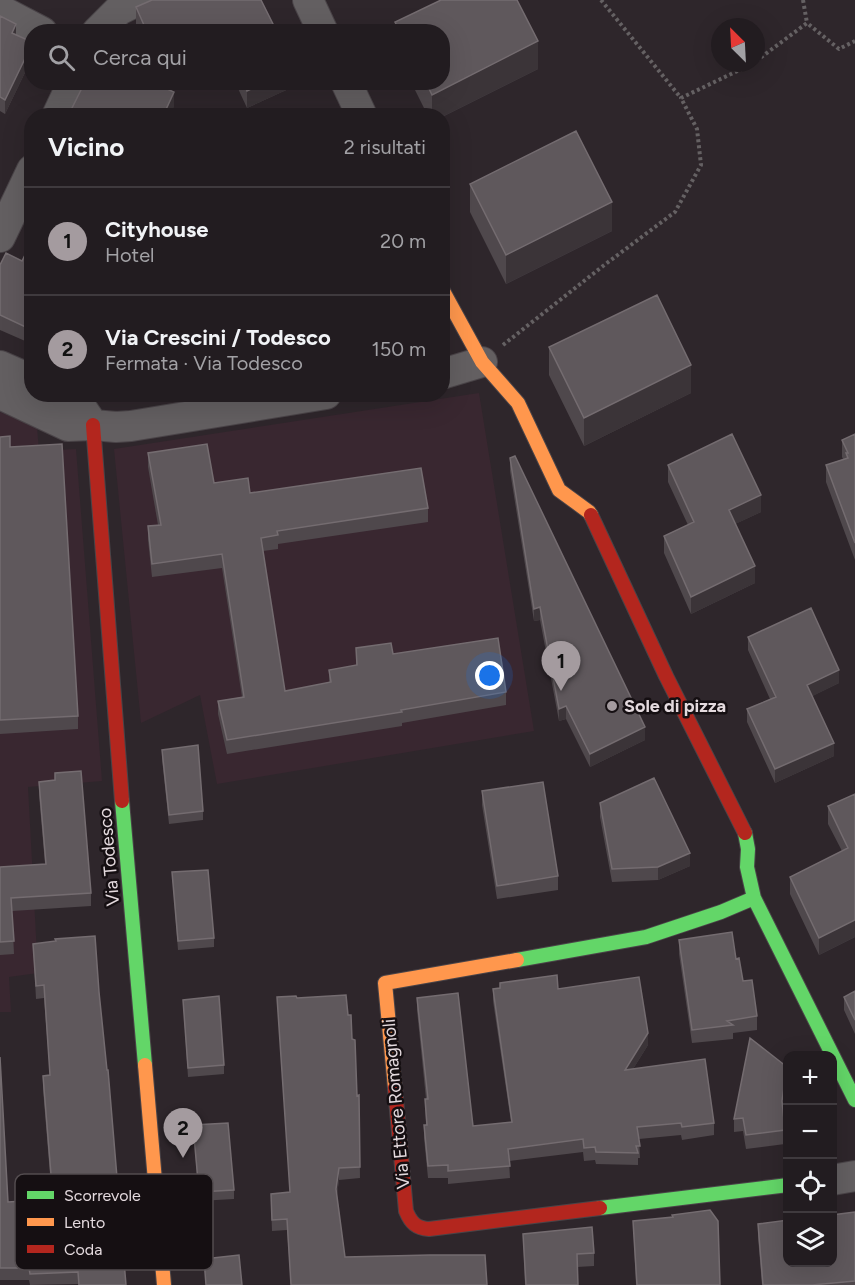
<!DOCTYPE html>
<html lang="it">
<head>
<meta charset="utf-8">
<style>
	:root { --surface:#221c20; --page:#2a2529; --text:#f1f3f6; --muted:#a2a1a5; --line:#3f3a3e; --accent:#a49b9f }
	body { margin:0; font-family:Figtree,sans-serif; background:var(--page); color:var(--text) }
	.controls { position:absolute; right:18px; bottom:18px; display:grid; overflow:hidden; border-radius:12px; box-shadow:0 6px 24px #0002 }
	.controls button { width:54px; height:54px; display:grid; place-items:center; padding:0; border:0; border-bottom:2px solid var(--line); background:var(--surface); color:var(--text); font:30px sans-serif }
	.compass { position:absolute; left:711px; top:18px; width:54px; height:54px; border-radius:50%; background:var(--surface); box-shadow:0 6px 24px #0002; rotate:336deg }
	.you { position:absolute; left:490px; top:676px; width:21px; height:21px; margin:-15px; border:4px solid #fff; border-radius:50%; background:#1a73e8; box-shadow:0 0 0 9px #1a73e833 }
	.badge { display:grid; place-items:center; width:39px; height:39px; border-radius:50%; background:var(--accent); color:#111; font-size:20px; font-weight:700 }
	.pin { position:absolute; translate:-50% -50px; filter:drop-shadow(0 2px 3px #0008) }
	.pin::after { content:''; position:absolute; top:32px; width:21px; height:18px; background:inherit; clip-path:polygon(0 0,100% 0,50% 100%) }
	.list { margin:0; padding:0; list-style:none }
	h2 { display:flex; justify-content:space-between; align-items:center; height:78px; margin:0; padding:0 24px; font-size:26px }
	h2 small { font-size:20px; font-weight:400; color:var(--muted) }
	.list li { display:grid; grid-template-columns:39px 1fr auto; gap:18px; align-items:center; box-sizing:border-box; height:108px; padding:0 24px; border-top:2px solid var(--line) }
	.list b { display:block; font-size:22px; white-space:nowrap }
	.list p { margin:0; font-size:20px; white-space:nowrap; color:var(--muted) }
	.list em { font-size:20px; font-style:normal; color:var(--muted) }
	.icon { flex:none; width:33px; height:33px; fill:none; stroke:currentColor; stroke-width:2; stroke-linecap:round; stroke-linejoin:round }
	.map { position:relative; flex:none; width:855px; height:1285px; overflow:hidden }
	.search { position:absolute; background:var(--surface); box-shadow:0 6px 24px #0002; left:24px; top:24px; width:426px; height:66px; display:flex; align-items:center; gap:15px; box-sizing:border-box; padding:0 21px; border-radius:24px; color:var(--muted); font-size:22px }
	.panel { position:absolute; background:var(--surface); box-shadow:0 6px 24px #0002; left:24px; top:108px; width:426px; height:294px; border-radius:24px }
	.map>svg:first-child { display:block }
</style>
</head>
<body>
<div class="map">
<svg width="855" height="1285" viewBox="0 0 855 1285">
	<rect width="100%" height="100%" fill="#2e262b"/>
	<!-- built -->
	<path fill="#392730" d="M479,393L534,731L217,784L200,695L141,723L114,449Z
		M0,412L37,427L39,451L76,449L102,781L28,787L38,973L9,977L11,1012H0Z"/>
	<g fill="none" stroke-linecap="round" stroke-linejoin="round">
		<defs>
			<path id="street" d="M308,0L323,32
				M0,10L42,32
				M97,32L119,10L139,0
				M346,82L362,116
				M57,116L73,82
				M0,237L32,170
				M0,366L32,380
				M442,374L482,362
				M0,394L68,426L93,425L116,427L131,426L326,394
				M63,394L76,400L93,425
				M832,1180L855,1176"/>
			<path id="fast" d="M122,801L145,1065
				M745,833L748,849L747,867L754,898L855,1100
				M517,960L646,937L721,912L754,898
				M600,1208L788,1185"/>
			<path id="slow" d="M442,289L482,362L518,403L559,490L589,512L591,515
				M145,1065L164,1285
				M395,1088L385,983L517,960"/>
			<path id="jam" d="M93,425L122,801
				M591,515L666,676L745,833
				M395,1088L406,1211C411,1223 416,1228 429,1229L600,1208"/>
		</defs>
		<!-- street casing -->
		<use href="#street" stroke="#4a4448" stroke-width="32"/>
		<!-- fast casing -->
		<use href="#fast" stroke="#4a4448" stroke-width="16"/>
		<!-- slow casing -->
		<use href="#slow" stroke="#4a4448" stroke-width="16"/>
		<!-- jam casing -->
		<use href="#jam" stroke="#4a4448" stroke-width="16"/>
		<!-- path -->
		<path stroke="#656163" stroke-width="4" stroke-dasharray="3 3" stroke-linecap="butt" d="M601,0L681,98
			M803,0L807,23
			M756,61L807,23L839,49L855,41
			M503,345L603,266L675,212L701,165L697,129L681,98L754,63"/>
		<!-- street -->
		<use href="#street" stroke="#635f61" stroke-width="30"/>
		<!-- fast -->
		<use href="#fast" stroke="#63d668" stroke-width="14"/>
		<!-- slow -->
		<use href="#slow" stroke="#ff974d" stroke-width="14"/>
		<!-- jam -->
		<use href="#jam" stroke="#b3261e" stroke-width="14"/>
	</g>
	<!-- wall -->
	<path fill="#4f484c" d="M441,0H517L538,41V69L442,117V116H428L411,82H442V32H395V22Z
		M136,7L277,32H139L136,25Z
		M0,16L16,35L32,42V58L5,114L0,111Z
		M235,82H295V86L247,108Z
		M470,184L612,231L506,284L470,212Z
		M32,197V228L25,225V210Z
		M32,241V344L0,330V265L22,261Z
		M549,347L691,393L584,446L549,375Z
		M855,434V560L826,482V465L843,459L842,457V440Z
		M0,437L10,447L78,716V729L0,734Z
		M148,453L214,483L250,493L428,508V522L278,544V549L263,551L285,691L329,683V670L356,666V648L393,654L506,692V705L402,723V726L227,754L218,714V701L242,697L222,568L152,577L148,540V526L158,525L148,467Z
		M510,458L645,740L590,767L566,719L559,721L540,620L534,621L510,471Z
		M668,465L761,512L735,524L755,583L691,614L664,553V536L688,525L668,482Z
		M748,637L839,683L812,696L834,756L775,783L747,722V709L770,699L748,650Z
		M162,750L203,811V820L169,824L162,759Z
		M55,773L91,893V906L12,911L14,954L0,955V867L45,864L39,795V782L55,781Z
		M482,791L558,876V890L497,899L482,805Z
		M855,794V937L819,955L790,894V877L842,851L828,824V806Z
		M600,803L690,866L658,880L612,882L600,817Z
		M172,872L214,938V947L178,950Z
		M679,940L736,959L743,981L757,1016V1030L733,1033V1039L692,1043L679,954Z
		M33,944L99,992L126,1285H78V1284L30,1285L29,1280H0V1057L8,1202L52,1199L43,1089V1076L50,1075L44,998L36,999Z
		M500,983L558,989L648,1045L633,1069L714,1123V1135L682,1140L681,1135L639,1139L640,1158H638V1165L596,1164L595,1160L584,1161L583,1152L509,1161L510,1178L448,1184V1178H428L424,1138V1125H426L425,1099H426L417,1010V998L473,1126L511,1122L493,1001V989L500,988Z
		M855,991V1034L844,1010V997Z
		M277,997L297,998L348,1015L352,1039L357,1096L359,1095L360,1178L339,1180L337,1195L345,1257L487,1285H291L287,1230L272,1231L271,1205V1194L290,1193Z
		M183,1000L224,1065V1074L188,1077Z
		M787,1080L783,1109L785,1130V1144L746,1149L743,1131L734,1132V1119Z
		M193,1125L234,1190V1199L199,1201Z
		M855,1212V1285H762L758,1237V1224Z
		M633,1221L720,1285H636Z
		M523,1234L594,1253V1266L577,1267L578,1285H525Z"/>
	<!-- shaded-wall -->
	<path fill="#3b3438" d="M16,24V38L12,33Z
		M217,27V32H208Z
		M538,41V69L442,117V116H432V95Z
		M32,44V58L5,114V100Z
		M266,82H295V86L247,108V91Z
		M174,92V107L170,116H163Z
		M612,202V231L506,284V255Z
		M691,365V393L584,446V418Z
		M761,495V512L729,527V510Z
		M755,566V583L691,614V597Z
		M540,607V620L534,621V609Z
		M839,670V683L807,699V685Z
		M566,706V719L559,721V709Z
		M645,727V740L590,767V754Z
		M834,743V756L775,783V769Z
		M690,853V866L658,880V867Z
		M855,920V937L819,955V938Z
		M648,1033V1045L625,1082V1070Z
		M787,1067V1080L782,1114V1101Z
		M339,1168V1180L336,1201V1189Z"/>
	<!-- building -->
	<path fill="#5f585c" stroke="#746c70" stroke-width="1.5" d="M152,0H261L277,32H219L217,27L208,32H147L136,7Z
		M441,0H517L538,41L432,95L426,82H442V32H400L395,22Z
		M0,16L16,24L12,33L32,42V44L5,100L0,97Z
		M85,82H152L174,92L163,116H77L70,112Z
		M243,82H266L247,91Z
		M576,131L612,202L506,255L470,184Z
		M32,197V213L25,210Z
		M32,241V330L0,315V265L6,253L22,261Z
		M657,295L691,365L584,418L549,347Z
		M732,434L761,495L729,510L755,566L691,597L664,536L694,522L668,465Z
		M855,434V543L826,465L848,458L846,453H848L842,440Z
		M10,436V447L62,444L78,716L0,720V437Z
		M207,444L214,483L248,478L250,493L421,468L428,508L277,531L278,535L261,538L285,691L331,682L329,670L357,665L356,648L391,643L393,654L498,638L506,692L401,710L402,712L227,740L218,701L244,697L222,554L152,564L148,526L161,525L148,453Z
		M515,456L645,727L590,754L566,706L559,709L540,607L534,609L510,458Z
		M811,608L839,670L807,685L834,743L775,769L747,709L776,697L748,637Z
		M198,745L203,811L169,815L162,750Z
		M81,771L91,893L11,898L14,941L0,942V867L46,864L39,782L55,780V773Z
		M654,778L690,853L658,867L612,869L600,803Z
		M543,782L558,876L497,886L482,791Z
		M855,794V920L819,938L790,877L848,848L828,806Z
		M208,870L214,938L178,941L172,872Z
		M732,932L736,959L739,958L743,981L752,980L757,1016L727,1021L733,1025L692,1030L679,940Z
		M95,936L99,992L107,1070H108L126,1285H79L78,1272L30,1274L29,1268H0V1057L8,1202L53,1199L43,1076L50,1075L44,985L36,986L33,944L56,941L55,939Z
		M557,975L558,989L639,977L648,1033L625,1070L705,1059L714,1123L682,1127L681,1123L637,1127L640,1146H636L638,1153L596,1152L595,1147L584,1148L583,1139L508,1149L510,1166L448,1171V1165L428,1166L424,1125H427L425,1099H428L417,998L458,993L473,1126L512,1122L493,989L500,988V983Z
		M855,991V1020L844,997Z
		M346,995L348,1015H351L352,1039L355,1040L357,1096L359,1095L360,1167L339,1168L336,1189L345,1257L430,1255H485L487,1285H291L287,1219L272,1220L271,1194L290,1192L277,997L296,996L297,998Z
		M219,996L224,1065L188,1068L183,1000Z
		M750,1038L787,1067L782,1101L785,1130L746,1135L743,1118L734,1119Z
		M228,1123L234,1190L199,1192L193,1125Z
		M710,1210L718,1221L720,1285H637L633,1221L673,1217L672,1215Z
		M855,1212V1281L812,1285H763L758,1224L788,1220V1263H832V1215Z
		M592,1227L594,1253L577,1254L578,1285H526L523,1234Z
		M239,1255L242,1285H206L204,1259Z"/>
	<!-- markers -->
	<circle fill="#a49b9f" stroke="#150f12" stroke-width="2" cx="612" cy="706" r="6"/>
	<g text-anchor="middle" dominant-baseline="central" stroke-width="5" stroke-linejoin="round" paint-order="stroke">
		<!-- poi labels -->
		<g font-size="18" font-weight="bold" fill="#e4dade" stroke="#150f12" text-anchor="start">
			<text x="624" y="706">Sole di pizza</text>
		</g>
		<!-- street labels -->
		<g font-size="18" fill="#e4dade" stroke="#150f12">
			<text transform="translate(109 857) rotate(-95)">Via Todesco</text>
			<text transform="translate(396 1104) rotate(-95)">Via Ettore Romagnoli</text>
		</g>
	</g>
	<!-- legend -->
	<rect x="15" y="1174" width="198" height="96" rx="9" fill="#150f12" stroke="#534c4f" stroke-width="1.5"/>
	<rect x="27" y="1191" width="27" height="8" fill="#63d668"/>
	<rect x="27" y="1218" width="27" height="8" fill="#ff974d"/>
	<rect x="27" y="1245" width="27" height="8" fill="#b3261e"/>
	<g font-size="16" fill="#e4dade">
		<text x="64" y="1201">Scorrevole</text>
		<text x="64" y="1228">Lento</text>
		<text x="64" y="1255">Coda</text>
	</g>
</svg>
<div class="controls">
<button>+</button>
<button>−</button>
<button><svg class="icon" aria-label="locate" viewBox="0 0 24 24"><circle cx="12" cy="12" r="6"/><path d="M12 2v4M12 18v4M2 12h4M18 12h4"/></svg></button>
<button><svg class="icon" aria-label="layers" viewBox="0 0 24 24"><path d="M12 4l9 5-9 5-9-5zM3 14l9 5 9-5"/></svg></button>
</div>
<svg class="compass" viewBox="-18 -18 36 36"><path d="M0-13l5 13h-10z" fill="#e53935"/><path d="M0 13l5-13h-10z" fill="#a2a1a5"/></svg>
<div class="you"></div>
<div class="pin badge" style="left:561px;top:691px">1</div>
<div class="pin badge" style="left:183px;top:1158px">2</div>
<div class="search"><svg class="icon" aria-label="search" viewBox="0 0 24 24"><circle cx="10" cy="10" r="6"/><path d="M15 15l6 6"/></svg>Cerca qui</div>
<section class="panel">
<h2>Vicino<small>2 risultati</small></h2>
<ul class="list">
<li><span class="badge">1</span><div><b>Cityhouse</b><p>Hotel</p></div><em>20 m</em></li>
<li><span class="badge">2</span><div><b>Via Crescini / Todesco</b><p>Fermata · Via Todesco</p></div><em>150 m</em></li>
</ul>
</section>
</div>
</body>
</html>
